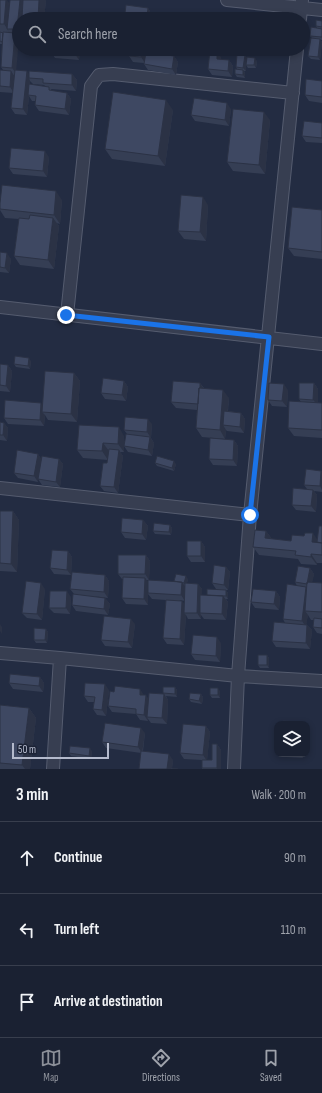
<!DOCTYPE html>
<html lang="en">
<head>
<meta charset="utf-8">
<style>
	:root { --surface:#1a2132; --page:#23293a; --text:#f1f3f6; --muted:#9fa3ac; --line:#383e4d; --accent:#8c9099 }
	body { margin:0; font-family:"Sofia Sans Condensed",sans-serif; background:var(--page); color:var(--text) }
	.controls { position:absolute; right:12px; bottom:12px; display:grid; overflow:hidden; border-radius:8px; box-shadow:0 2px 6px #0003 }
	.controls button { width:36px; height:36px; display:grid; place-items:center; padding:0; border:0; border-bottom:1px solid var(--line); background:var(--surface); color:var(--text); font:20px sans-serif }
	.scale { position:absolute; left:12px; bottom:10px; width:97px; box-sizing:border-box; padding-left:4px; border:2px solid #b4bacc; border-top:0; font-size:11px; line-height:14px; white-space:nowrap; color:#b4bacc; -webkit-text-stroke:3px #1c2336; paint-order:stroke }
	.stop { position:absolute; width:12px; height:12px; margin:-9px; border:3px solid #1a73e8; border-radius:50%; background:#fff }
	.stop.end { background:#1a73e8; border-color:#fff; box-shadow:0 1px 4px #0008 }
	.list { margin:0; padding:0; list-style:none }
	h2 { display:flex; justify-content:space-between; align-items:center; height:52px; margin:0; padding:0 16px; font-size:17px }
	h2 small { font-size:13px; font-weight:400; color:var(--muted) }
	.list li { display:grid; grid-template-columns:26px 1fr auto; gap:12px; align-items:center; box-sizing:border-box; height:72px; padding:0 16px; border-top:1px solid var(--line) }
	.list b { display:block; font-size:15px; white-space:nowrap }
	.list em { font-size:13px; font-style:normal; color:var(--muted) }
	.icon { flex:none; width:22px; height:22px; fill:none; stroke:currentColor; stroke-width:2; stroke-linecap:round; stroke-linejoin:round }
	.map { position:relative; flex:none; width:322px; height:769px; overflow:hidden }
	.search { position:absolute; background:var(--surface); box-shadow:0 2px 6px #0003; left:12px; right:12px; top:12px; height:44px; display:flex; align-items:center; gap:10px; box-sizing:border-box; padding:0 14px; border-radius:22px; color:var(--muted); font-size:15px }
	.sheet { height:268px; background:var(--surface) }
	nav { display:flex; justify-content:space-around; align-items:center; box-sizing:border-box; height:56px; border-top:1px solid var(--line); background:var(--surface); font-size:11px; color:var(--muted) }
	nav a { display:grid; justify-items:center; gap:2px }
	nav .on { color:var(--accent) }
	.map>svg:first-child { display:block }
</style>
</head>
<body>
<div class="map">
<svg width="322" height="769" viewBox="0 0 322 769">
	<rect width="100%" height="100%" fill="#232c42"/>
	<g fill="none" stroke-linecap="round" stroke-linejoin="round">
		<defs>
			<path id="minor" d="M227,0L322,10
				M300,19L302,0
				M0,307L322,344
				M67,315L91,86L99,75L113,74L293,93
				M0,488L250,515
				M0,653L60,658L238,676L322,681
				M53,769L60,658
				M234,769L238,676L250,515L297,49"/>
		</defs>
		<!-- minor casing -->
		<use href="#minor" stroke="#555c6f" stroke-width="14"/>
		<!-- minor -->
		<use href="#minor" stroke="#373e51" stroke-width="12"/>
	</g>
	<!-- wall -->
	<path fill="#353e54" fill-rule="evenodd" d="M0,0L10,4L46,0L44,19H19V35H16V71L29,75L72,74L77,80L76,91L51,89L52,91L67,93L71,99L69,115L39,111L35,105V101H32L29,96L27,115L15,114L11,108L13,93L0,92V70H3L1,67L2,44H0V32H3H0ZM30,81L33,84L44,85L45,86L30,84Z
		M148,8L150,11L149,19L127,16L125,13Z
		M322,21V40H320L322,42L320,60L311,59L308,56L312,38L310,36L317,28L316,26Z
		M52,49H80L79,60L55,58L51,52Z
		M146,55L174,56L178,62L176,75L148,70L144,64V63L133,62L129,56Z
		M245,55L247,58L257,61L256,68H248L246,65V71H244L245,73V78L237,77L235,74L237,69L236,67Z
		M221,57V60H229L233,66L232,77L212,75L208,69Z
		M322,81V103L309,101L305,95Z
		M231,109L229,126L195,121L191,115Z
		M173,110L165,166L112,159L105,149Z
		M270,120L265,174L233,171L227,162Z
		M322,123V143L306,142L302,136Z
		M49,157L47,177L13,174L9,168Z
		M62,200L60,224L57,223L59,226L54,269L20,265L14,256L19,219L5,218L0,210V203Z
		M208,205L206,241L184,239L178,231Z
		M322,210V259L294,256L288,248Z
		M0,252L11,259L9,273L0,272Z
		M31,361L30,369L16,367L14,364Z
		M0,364L8,365L12,371L10,392L0,391Z
		M74,373L80,381L77,422L48,420L45,415L44,426L8,424L4,418L43,405Z
		M124,381L128,387L126,401L105,399L101,393Z
		M200,383L204,388L229,398L228,411L241,413L245,419L244,433L227,431L226,430L225,439L202,437L196,428L197,410L176,408L171,402Z
		M314,383L318,389V403H322V438L294,436L288,428L301,402L299,399Z
		M288,390L287,407L272,406L268,400Z
		M0,422L4,423L8,428L7,441L0,440Z
		M152,424L151,438L154,443L152,456L128,452L124,446V452H120L123,456L118,493L104,491L100,486L107,463L108,460L83,458L77,450L124,436V444L127,434L124,430Z
		M234,440L238,446L237,466L213,465L209,459Z
		M38,454L41,459H59L63,464L60,487L42,485L38,479V482L18,478L14,473Z
		M155,463L176,464L174,471L157,466Z
		M321,471H322V492L314,491L317,495L316,512L296,510L292,505L307,489L304,485Z
		M0,511H13L19,520L17,572L0,571Z
		M143,520L148,526L146,540L125,538L121,532Z
		M170,525L172,528L171,535L155,534L153,531Z
		M322,526V563H317V565L301,564L298,559L259,555L253,547L266,531L272,539L291,541L317,539Z
		M201,541L205,547V562H191L187,556Z
		M68,551L72,557L71,575L54,574L50,568Z
		M146,555L150,561L149,580H146L148,582H175L174,581L188,579L187,583L198,584L202,589L201,595H207L216,589L212,583L226,567L230,572L228,590H226L228,593V599H226L228,602L226,620L204,619L201,615V619H188L186,615L184,645L167,644L163,638L166,600L152,599L148,594V605L126,604L122,598L123,579H122L118,574ZM179,600L185,601V604Z
		M310,568L314,574L312,582L322,583V634L317,633L313,627L314,620H311L308,615L306,624L312,630L310,649L276,647L272,641L285,623L283,619L297,586L295,582Z
		M105,575L109,581L108,598L92,596L105,598L110,604L108,615L76,611L72,605L74,594L70,589Z
		M45,589L42,620L27,618L22,613Z
		M276,591L280,597L279,610L255,608L251,602Z
		M71,597L70,614L54,613L49,608Z
		M135,624L132,648L105,646L101,640Z
		M46,629L48,632L47,643H36L34,640Z
		M221,643L220,662L195,660L191,654Z
		M267,655L269,658V668H260L258,665Z
		M40,677L44,683L43,692L13,689L9,683Z
		M175,687L177,690V697L166,696L168,700L167,724L151,723L148,719V721L140,720L136,714L112,712L108,706L144,695L148,699L164,694L163,693Z
		M109,690L106,716L97,715L93,709L94,702H88L84,696Z
		M220,691V698H212L210,695Z
		M201,694L203,697L202,704L191,702L189,699Z
		M0,705L29,708L36,718L30,769H0Z
		M206,726L210,732L207,760H212L217,744L221,750V769H202V760L184,759L180,753Z
		M145,733L143,751L173,760L172,768L139,769L141,753L106,748L102,742Z
		M92,751L91,759L71,756L69,753Z
		M284,754H303V758L286,757Z"/>
	<!-- shaded-wall -->
	<path fill="#2b3245" d="M6,0H7L12,7L7,29L10,33L4,24Z
		M20,0H25L23,19H19V32L17,29Z
		M39,0H46L44,19H38Z
		M148,8L150,11L149,19L147,16Z
		M15,33L19,39L16,73L12,68Z
		M320,39L322,42L320,60L318,57Z
		M75,49H80L79,60L75,54Z
		M142,49H146L145,63L141,57Z
		M217,51L221,57V65L217,59Z
		M245,55L247,58L246,71L243,68Z
		M174,56L178,62L176,75L172,69Z
		M255,58L257,61L256,68L254,65Z
		M229,60L233,66L232,77L228,71Z
		M243,70L245,73V78L243,75Z
		M11,71L15,77L14,93L10,87Z
		M27,71L31,77L29,78L30,81L29,95H28L29,96L27,115L23,109Z
		M72,74L77,80L76,91L72,85Z
		M67,93L71,99L69,115L65,109Z
		M166,100L173,110L165,166L158,156Z
		M227,103L231,109L229,126L225,120Z
		M264,112L270,120L265,174L259,165Z
		M45,151L49,157L47,177L43,171Z
		M56,191L62,200L60,224L54,215Z
		M203,197L208,205L206,241L200,232Z
		M53,218L59,226L54,269L48,260Z
		M7,253L11,259L9,273L5,268Z
		M29,358L31,361L30,369L28,366Z
		M8,365L12,371L10,392L6,386Z
		M74,373L80,381L77,422L71,414Z
		M124,381L128,387L126,401L122,395Z
		M200,383L204,389L198,404Z
		M314,383L318,389V405L313,400Z
		M284,384L288,390L287,407L282,401Z
		M223,390L229,398L226,426L223,425L226,430L225,439L220,430Z
		M41,403L45,409L42,412L45,415L44,426L40,420Z
		M241,413L245,419L244,433L240,427Z
		M148,419L152,424L151,438L147,432Z
		M4,423L8,428L7,441L3,435Z
		M119,427L124,436V452L118,444Z
		M150,437L154,443L152,456L148,450Z
		M234,440L238,446L237,466L233,460Z
		M103,443L109,451L108,460L102,451Z
		M119,450L123,456L118,493L114,487Z
		M38,454L42,460L38,482L34,476Z
		M59,459L63,464L60,487L56,482Z
		M174,461L176,464L174,471L172,468Z
		M321,471H322V490L320,486Z
		M313,490L317,495L316,512L311,506Z
		M13,511L19,520L17,572L11,564Z
		M143,520L148,526L146,540L142,534Z
		M170,525L172,528L171,535L169,532Z
		M266,531L272,539L265,538Z
		M313,533L319,542L318,545L312,542Z
		M201,541L205,547V562L201,556Z
		M68,551L72,557L71,575L67,570Z
		M311,554L317,563V565L311,557Z
		M146,555L150,561L149,580L145,574Z
		M226,567L230,572L228,590L224,585Z
		M310,568L314,574L311,590L307,584Z
		M105,575L109,581L108,598L104,592Z
		M186,576L188,579L186,586L184,583Z
		M145,578L149,583L148,593V605L144,599Z
		M182,582L186,588L185,601L181,595Z
		M41,583L45,589L42,620L37,614Z
		M198,584L202,589L201,613H200L201,615V619L197,613Z
		M306,587L305,611L308,615L306,627L302,621Z
		M226,590L228,593V599L226,596Z
		M67,591L71,597L70,614L66,608Z
		M276,591L280,597L279,610L274,604Z
		M223,596L228,602L226,620L222,614Z
		M105,598L110,604L108,615L104,609Z
		M182,601L186,606L184,613L186,615L184,645L180,639Z
		M131,619L135,624L132,648L128,642Z
		M0,624L2,627V634L0,631Z
		M307,625L312,630L310,649L306,643Z
		M46,629L48,632L47,643L45,640Z
		M217,637L221,643L220,662L216,656Z
		M267,655L269,658V668L267,665Z
		M40,677L44,683L43,692L39,686Z
		M105,684L109,690L106,716L102,710Z
		M175,687L177,690V697L175,694Z
		M218,688L220,691V698L218,695Z
		M140,689L144,695H140Z
		M164,694L168,700L167,724L162,718Z
		M201,694L203,697L202,704L199,701Z
		M146,695L150,701L147,717L148,719V721L144,715Z
		M29,708L36,718L30,769H25L22,765Z
		M206,726L210,732L207,761L203,755Z
		M141,728L145,733L142,753L138,747Z
		M217,744L221,750V769H217Z
		M90,748L92,751L91,759L89,756Z
		M169,754L173,760L172,769H167Z
		M300,754H303V758Z"/>
	<!-- building -->
	<path fill="#3e4862" stroke="#2b3245" d="M0,0H6L4,24H0Z
		M10,0H20L17,29H7Z
		M23,0H39L38,19H22Z
		M126,5L148,8L147,16L125,13Z
		M247,15L281,18V19H247Z
		M51,16L69,17V19H51Z
		M219,16L233,17V19H219Z
		M316,20L322,21V27L316,26Z
		M311,27L322,29V37L310,36Z
		M0,32L3,33L2,42L0,41Z
		M3,32L15,33L12,68L1,67Z
		M311,38L320,39L318,57L308,56Z
		M52,49H75V54L51,52Z
		M129,49H142L141,57L129,56Z
		M210,50L217,51V59L229,60L228,71L208,69Z
		M146,52L174,56L172,69L144,64Z
		M237,54L245,55L243,68L236,67Z
		M247,57L255,58L254,65H246Z
		M235,69L243,70V75L235,74Z
		M0,70L11,71L10,87L0,86Z
		M15,70L27,71L23,109L11,108Z
		M29,71L72,74V85L43,83V79L29,78Z
		M306,79L322,81V97L305,95Z
		M29,84L49,87V90L67,93L65,109L35,105L36,96L28,95Z
		M113,92L166,100L158,156L105,149Z
		M194,98L227,103L225,120L191,115Z
		M233,109L264,112L259,165L227,162Z
		M304,121L322,123V138L302,136Z
		M11,148L45,151L43,171L9,168Z
		M2,185L56,191L54,215L0,209V203Z
		M181,195L203,197L200,232L178,231Z
		M292,207L322,210V252L288,248Z
		M30,215L53,218L48,260L14,256L19,218L29,219Z
		M0,252L7,253L5,268L0,267Z
		M15,356L29,358L28,366L14,364Z
		M0,364L8,365L6,386L0,385Z
		M45,371L74,373L71,414L42,412Z
		M103,378L124,381L122,395L101,393Z
		M173,381L200,383V388H199L198,404L171,402Z
		M269,383L284,384L282,401L268,400Z
		M299,383H314L313,400L299,399Z
		M199,388L223,390L220,430L196,428Z
		M5,400L41,403L40,420L4,418Z
		M289,401L322,403V430L288,428Z
		M224,411L241,413L240,427L223,425Z
		M125,417L148,419L147,432L124,430Z
		M0,422L4,423L3,435H0Z
		M79,425L119,427L118,444L103,443L102,451L77,450Z
		M126,434L150,437L148,450L124,446Z
		M210,438L234,440L233,460L209,459Z
		M109,449L119,450L114,487L100,486L103,463H107Z
		M17,450L38,454L34,476L14,473Z
		M42,456L59,459L56,482L38,479Z
		M157,456L174,461L172,468L155,463Z
		M306,469L321,471L320,486L304,485Z
		M293,488L313,490L311,506L292,505Z
		M0,511H13L11,564L0,563Z
		M122,518L143,520L142,534L121,532Z
		M154,523L170,525L169,532L153,531Z
		M319,526H322V543L317,542Z
		M255,530L266,531L265,538L291,541L292,535L304,536L305,533H313L312,542L322,543V555L311,554V557L295,555L296,551L253,547Z
		M187,541H201V556H187Z
		M52,550L68,551L67,570L50,568Z
		M118,555H146L145,574H118Z
		M214,565L226,567L224,585L212,583Z
		M298,566L310,568L307,584L295,582Z
		M72,572L105,575L104,592L70,589Z
		M176,574L186,576L184,583L174,581Z
		M123,577L145,578L144,599L122,598Z
		M148,580L182,582L181,595L148,593Z
		M26,581L41,583L37,614L22,613Z
		M307,582L322,583V612L305,611Z
		M185,583L198,584L197,613H184Z
		M287,584L306,587L302,621L283,619Z
		M207,589L226,590V596L207,595Z
		M253,589L276,591L274,604L251,602Z
		M50,591H67L66,608H49Z
		M73,594L105,598L104,609L72,605Z
		M200,595L223,596L222,614L200,613Z
		M166,600L182,601L180,639L163,638Z
		M104,616L131,619L128,642L101,640Z
		M314,618L322,619V628L313,627Z
		M274,622L307,625L306,643L272,641Z
		M34,628L46,629L45,640H34Z
		M193,635L217,637L216,656L191,654Z
		M258,655H267V665H258Z
		M10,674L40,677L39,686L9,683Z
		M85,683L105,684L102,710L93,709L95,697L84,696Z
		M115,686L140,689V695H146L144,715L136,714V709L108,706L110,691L114,692Z
		M163,687H175V694L163,693Z
		M210,688H218V695H210Z
		M149,693L164,694L162,718L147,717Z
		M190,693L201,694L199,701L189,699Z
		M0,705L29,708L22,765L0,763Z
		M283,721L301,722V724H283Z
		M105,723L141,728L138,747L102,742Z
		M183,724L206,726L203,755L180,753Z
		M212,744H217V768H202V760H212Z
		M70,746L90,748L89,756L69,753Z
		M141,751L169,754L167,769H139Z
		M171,768L178,769H170Z"/>
	<g fill="none" stroke-linecap="round" stroke-linejoin="round">
		<!-- route -->
		<path stroke="#1a73e8" stroke-width="5" d="M66,315L269,337L250,515"/>
	</g>
</svg>
<div class="controls">
<button><svg class="icon" aria-label="layers" viewBox="0 0 24 24"><path d="M12 4l9 5-9 5-9-5zM3 14l9 5 9-5"/></svg></button>
</div>
<div class="scale">50 m</div>
<div class="stop" style="left:250px;top:515px"></div>
<div class="stop end" style="left:66px;top:315px"></div>
<div class="search"><svg class="icon" aria-label="search" viewBox="0 0 24 24"><circle cx="10" cy="10" r="6"/><path d="M15 15l6 6"/></svg>Search here</div>
</div>
<section class="sheet">
<h2>3 min<small>Walk · 200 m</small></h2>
<ul class="list">
<li><svg class="icon" aria-label="ahead" viewBox="0 0 24 24"><path d="M12 20V5M6 11l6-6 6 6"/></svg><div><b>Continue</b></div><em>90 m</em></li>
<li><svg class="icon" aria-label="left" viewBox="0 0 24 24"><path d="M17 20v-9H6M10 6l-5 5 5 5"/></svg><div><b>Turn left</b></div><em>110 m</em></li>
<li><svg class="icon" aria-label="arrive" viewBox="0 0 24 24"><path d="M6 21V4h12l-3 4 3 4H6"/></svg><div><b>Arrive at destination</b></div></li>
</ul>
</section>
<nav>
<a class="on"><svg class="icon" aria-label="map" viewBox="0 0 24 24"><path d="M3 6l6-2 6 2 6-2v14l-6 2-6-2-6 2zM9 4v14M15 6v14"/></svg>Map</a>
<a><svg class="icon" aria-label="directions" viewBox="0 0 24 24"><path d="M12 3l9 9-9 9-9-9zM9 14v-3h6M13 9l2 2-2 2"/></svg>Directions</a>
<a><svg class="icon" aria-label="saved" viewBox="0 0 24 24"><path d="M7 4h10v16l-5-4-5 4z"/></svg>Saved</a>
</nav>
</body>
</html>
